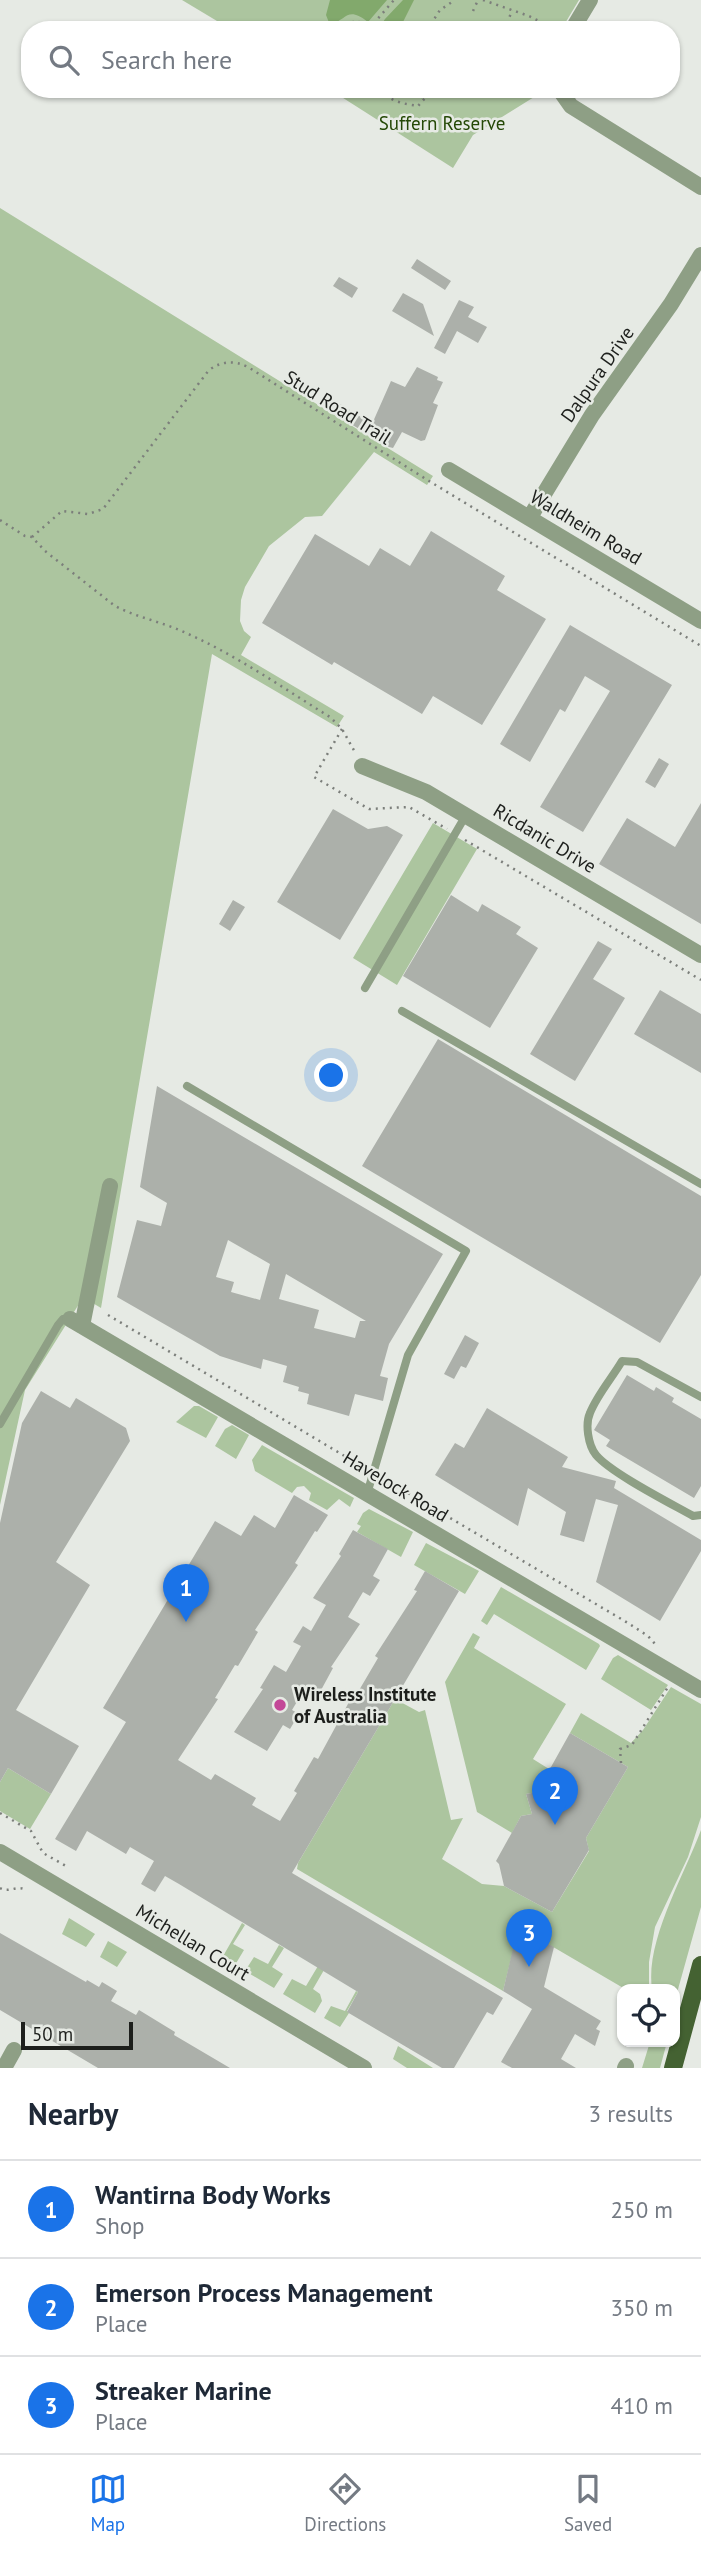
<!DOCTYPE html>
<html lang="en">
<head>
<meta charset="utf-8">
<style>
	:root { --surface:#fff; --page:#f6f6f7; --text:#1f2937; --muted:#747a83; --line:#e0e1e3; --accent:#1a73e8 }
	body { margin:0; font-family:"PT Sans",sans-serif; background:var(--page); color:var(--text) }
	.controls { position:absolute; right:21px; bottom:21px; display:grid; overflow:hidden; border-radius:14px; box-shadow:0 2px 5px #0004 }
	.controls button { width:63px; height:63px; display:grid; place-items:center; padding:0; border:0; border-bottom:2px solid var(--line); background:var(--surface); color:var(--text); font:35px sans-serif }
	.scale { position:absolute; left:21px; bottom:18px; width:112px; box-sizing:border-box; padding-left:7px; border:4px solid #1d1f1c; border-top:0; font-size:19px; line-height:24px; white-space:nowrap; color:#1d1f1c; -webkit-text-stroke:5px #e6eae4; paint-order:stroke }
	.you { position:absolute; left:332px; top:1076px; width:24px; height:24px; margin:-18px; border:5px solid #fff; border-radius:50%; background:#1a73e8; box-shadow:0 0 0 10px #1a73e833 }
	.badge { display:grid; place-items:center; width:46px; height:46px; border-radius:50%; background:var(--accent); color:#fff; font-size:23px; font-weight:700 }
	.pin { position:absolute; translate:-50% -58px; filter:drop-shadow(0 2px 4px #0008) }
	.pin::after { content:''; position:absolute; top:37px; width:24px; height:21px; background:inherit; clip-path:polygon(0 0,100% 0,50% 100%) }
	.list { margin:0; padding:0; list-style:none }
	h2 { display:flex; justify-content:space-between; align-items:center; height:91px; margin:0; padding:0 28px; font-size:30px }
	h2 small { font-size:23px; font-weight:400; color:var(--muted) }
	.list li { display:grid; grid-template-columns:46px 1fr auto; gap:21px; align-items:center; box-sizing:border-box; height:98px; padding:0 28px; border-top:2px solid var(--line) }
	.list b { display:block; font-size:26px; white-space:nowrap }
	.list p { margin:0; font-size:23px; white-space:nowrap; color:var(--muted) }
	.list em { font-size:23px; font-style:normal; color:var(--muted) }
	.icon { flex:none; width:38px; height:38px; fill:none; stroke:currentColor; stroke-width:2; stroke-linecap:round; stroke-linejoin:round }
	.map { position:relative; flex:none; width:701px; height:2068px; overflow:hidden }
	.search { position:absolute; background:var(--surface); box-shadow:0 2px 5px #0004; left:21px; right:21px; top:21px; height:77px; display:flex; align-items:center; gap:18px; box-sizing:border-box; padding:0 24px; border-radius:28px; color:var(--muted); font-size:26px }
	.sheet { height:385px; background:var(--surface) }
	nav { display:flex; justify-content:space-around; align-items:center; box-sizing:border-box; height:98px; border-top:2px solid var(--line); background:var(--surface); font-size:19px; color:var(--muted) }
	nav a { display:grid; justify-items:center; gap:4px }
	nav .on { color:var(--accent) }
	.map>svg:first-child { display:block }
</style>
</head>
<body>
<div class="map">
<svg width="701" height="2068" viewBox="0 0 701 2068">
	<rect width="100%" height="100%" fill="#e6eae4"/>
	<!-- green -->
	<path fill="#acc59f" d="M182,0H579L561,30H232Z
		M329,89H547L473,135L453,168Z
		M0,208L433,476L427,485L374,452L322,516L305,517L269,546L245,587L241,600L240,621L244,631L251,637L241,655L344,716L337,727L212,654L101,1308L81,1296L79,1304L25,1390L0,1505Z
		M433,823L477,849L397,985L353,958Z
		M194,1406H199L218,1417L206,1438L176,1422Z
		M232,1425L249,1435L236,1459L215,1446L225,1429Z
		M262,1445L354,1498L350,1507L339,1499L327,1510L309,1500L311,1493L304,1486L297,1487L292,1493L255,1471L252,1460Z
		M369,1509L413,1532L401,1557L357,1532L361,1526L357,1524L363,1513Z
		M426,1543L479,1571L465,1594L414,1565Z
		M501,1587L599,1644L600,1646L586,1670L494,1614L487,1625L481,1621Z
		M473,1633L480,1637L474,1648L566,1704L533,1759L549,1769L537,1792L526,1794L532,1814L521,1816L512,1833L477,1812L445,1682Z
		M618,1655L668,1685L651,1710L601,1679L613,1658Z
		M671,1687L701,1704V1817L688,1857L655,1927L649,1962V1989H625L519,1927L503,1991L297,1869L298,1863L395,1699L419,1712L425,1710L451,1820L463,1818L442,1859L482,1884L504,1886L552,1912L589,1851L586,1838L628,1767L570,1733L581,1713L631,1743L643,1730Z
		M8,1768L51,1794L30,1829L0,1811V1782Z
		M701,1830V1907L675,2000V1989H652C645,1941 684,1876 701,1830Z
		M69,1918L95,1934L86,1947L62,1934Z
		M242,1923L245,1925L233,1944L244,1950L235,1965L222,1958Z
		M108,1941L127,1952L117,1967L100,1957Z
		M279,1945L284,1948L272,1967L283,1974L274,1988L245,1971L254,1957L268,1964Z
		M318,1966L324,1970L313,1989L320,1994L322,2001L315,2013L283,1994L292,1979L306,1986Z
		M356,1991L358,1992L347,2011L349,2013L340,2027L324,2018L331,2006L345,2011Z
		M650,2042H667L660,2068H642Z
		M398,2046L433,2068H407L393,2059Z"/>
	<!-- water -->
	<path fill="#82a96c" d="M330,0H387L368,22C347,6 348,19 330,25L326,15Z
		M403,0H414L399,30H378L385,19Z"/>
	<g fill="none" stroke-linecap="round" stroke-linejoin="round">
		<!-- stream -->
		<path stroke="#82a96c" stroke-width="4.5" d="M412,89L422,96"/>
	</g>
	<!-- building -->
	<path fill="#acb0aa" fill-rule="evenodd" d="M417,259L451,281L445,290L411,268Z
		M339,277L358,288L352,298L333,286Z
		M403,293L423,304L434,336L392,311Z
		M459,300L474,307L468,317L487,327L478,343L457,331L445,354L434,348Z
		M417,367L438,377L437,380L443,382L433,403L438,405L425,440L421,441L402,432L393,448L389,447L331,412L337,402L372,424L391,381L405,387Z
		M431,531L505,576L497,590L546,619L482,725L433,696L422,714L334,662L332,665L262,623L315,534L369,566L380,548L410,566Z
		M570,625L672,685L583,832L540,807L610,691L585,676L565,712L560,709L530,762L500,744Z
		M659,758L669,764L655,788L645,782Z
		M701,803V924L599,864L627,818L675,847Z
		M333,809L368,829L387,826L403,835L340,940L277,902Z
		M451,895L478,912L482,904L521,927L516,934L538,948L490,1028L403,976Z
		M233,900L245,907L230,931L219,924Z
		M598,941L612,949L593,979L625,998L575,1081L530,1054Z
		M660,990L701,1014V1073L634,1034Z
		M438,1039L701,1196V1275L660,1343L362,1166Z
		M157,1086L443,1254L389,1344L380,1376L388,1378L383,1401L355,1394L349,1416L307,1404L309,1394L298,1391L299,1387L283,1382L287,1366L263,1359L261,1369L220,1356L117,1297L137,1220L161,1226L167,1203L140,1187ZM228,1240L270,1264L260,1300L231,1292L234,1282L216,1277ZM286,1274L366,1321H360L355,1338L314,1328L319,1310L279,1299Z
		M465,1335L479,1343L466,1368L461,1366L454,1379L444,1374Z
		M627,1375L654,1391L656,1387L674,1398L672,1402L701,1419V1486L694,1498L606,1446L610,1440L594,1430Z
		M41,1391L70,1408L76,1398L126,1428L130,1441L56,1562L90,1585L16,1710L79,1746L51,1794L8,1768L0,1782V1523L22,1423Z
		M487,1408L568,1457L562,1467L616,1481L614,1488L701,1540V1551L660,1621L596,1582L618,1505L596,1499L584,1542L560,1535L566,1512L528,1488L518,1526L435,1475L455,1443L464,1448Z
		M294,1495L328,1515L317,1532L315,1531L295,1563L298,1565L255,1630L258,1632L238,1666L235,1665L215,1698L218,1699L178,1760L211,1780L215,1774L256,1798L252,1805L280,1821L297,1793L294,1791L314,1757L318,1759L355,1691L358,1692L378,1658L375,1656L417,1591L414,1590L425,1571L459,1591L292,1873L503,1998L493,2015L487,2012L454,2068H442L347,2012L358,1992L179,1884L165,1876L155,1892L141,1884L154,1861L130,1847L126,1854L87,1831L76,1851L55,1839L126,1722L103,1708L215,1521L241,1536L254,1515L275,1528Z
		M353,1530L388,1549L373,1576L380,1580L370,1596L363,1592L348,1617L360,1624L331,1667L333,1668L320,1692L307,1685L292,1710L299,1714L290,1729L283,1725L267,1751L234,1732L263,1689L260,1688L274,1665L286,1672L301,1646L293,1642L303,1626L311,1631L326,1605L313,1598L341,1556L339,1554Z
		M570,1733L628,1767L586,1838L589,1850L552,1912L504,1886L499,1864L496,1861L521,1816L532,1814L526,1794L537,1792Z
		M518,1927L554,1947L544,1987L601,2021L596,2029L600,2031L595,2046L575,2034L561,2059L576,2068H512L501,2062L532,2009L503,1991Z
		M0,1933L86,1982L87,1980L99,1987L102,1982L117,1991L111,2001L136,2015L139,2010L175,2032L174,2035L230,2068H98L0,2010Z"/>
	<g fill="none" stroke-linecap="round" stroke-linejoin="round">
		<!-- path -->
		<path stroke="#7c7f7b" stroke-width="2.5" stroke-dasharray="2 5" stroke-linecap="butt" d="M483,0L529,16L557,30
			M473,11L478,0
			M323,29V30
			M340,30L353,22H359L368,30L394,0
			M427,30L440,10L455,0
			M505,30L512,10
			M382,89C388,102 406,104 418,106L433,89
			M0,520L25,536L32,537L45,551L115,606C138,618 163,622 186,633C236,655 283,688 330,717L342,729L356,754
			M32,537L62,511L88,514L103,509L209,370C222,361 234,360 248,367L429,481L701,646
			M342,729L314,777L369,809L409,807L447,829
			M465,840L701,980
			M108,1315L363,1467
			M384,1479L628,1623L648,1636L656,1645
			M621,1763L620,1749L632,1745L668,1687
			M0,1813L31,1831L43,1853L66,1866
			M0,1888C8,1893 15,1886 24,1889"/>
		<!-- lane -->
		<path stroke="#8e9f85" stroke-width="8" d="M365,988L466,815
			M402,1011L701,1184
			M187,1086L466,1251L408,1355L367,1494
			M701,1397L637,1362L622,1361C612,1378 597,1395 590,1413C585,1424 588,1445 596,1455C611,1473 670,1503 693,1516L701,1515
			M0,1424L58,1325L63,1319H70"/>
		<!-- street -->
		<path stroke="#8e9f85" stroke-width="16" d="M572,30L590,0
			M559,89L571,106L701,187
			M449,470L701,621
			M530,517L592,415L671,304L701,255
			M362,766L426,792L701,955
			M70,1319L701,1690
			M82,1326L110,1186
			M0,1852L364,2068
			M4,2068L14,2050
			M625,2068L626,2066"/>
		<!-- primary -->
		<path stroke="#446232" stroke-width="18" d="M673,2068L701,1965"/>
	</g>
	<!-- markers -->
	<circle fill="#c34797" stroke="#e6eae4" stroke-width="2.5" cx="280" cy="1705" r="7"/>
	<g text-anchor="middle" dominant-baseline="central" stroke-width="5" stroke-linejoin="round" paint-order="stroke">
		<!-- park labels -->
		<g font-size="19" fill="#244805" stroke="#e6eae4">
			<text x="442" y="123">Suffern Reserve</text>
		</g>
		<!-- street labels -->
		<g font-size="19" fill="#1d1f1c" stroke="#e6eae4">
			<text transform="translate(597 374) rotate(-55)">Dalpura Drive</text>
			<text transform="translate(338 407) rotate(32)">Stud Road Trail</text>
			<text transform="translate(586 527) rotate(31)">Waldheim Road</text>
			<text transform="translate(545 838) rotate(31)">Ricdanic Drive</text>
			<text transform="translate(396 1486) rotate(31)">Havelock Road</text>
			<text transform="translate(193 1942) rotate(31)">Michellan Court</text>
		</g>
		<!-- poi labels -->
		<g font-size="19" font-weight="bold" fill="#1d1f1c" stroke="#e6eae4" text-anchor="start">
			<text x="294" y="1694">Wireless Institute<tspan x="294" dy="22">of Australia</tspan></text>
		</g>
	</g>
</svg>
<div class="controls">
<button><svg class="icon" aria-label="locate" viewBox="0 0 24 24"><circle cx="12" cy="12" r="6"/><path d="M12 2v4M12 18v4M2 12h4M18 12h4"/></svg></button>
</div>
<div class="scale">50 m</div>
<div class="you"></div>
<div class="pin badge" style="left:186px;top:1622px">1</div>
<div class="pin badge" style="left:555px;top:1825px">2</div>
<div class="pin badge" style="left:529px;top:1967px">3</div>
<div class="search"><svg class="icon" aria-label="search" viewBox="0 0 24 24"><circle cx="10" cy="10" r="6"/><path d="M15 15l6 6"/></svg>Search here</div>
</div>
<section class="sheet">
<h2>Nearby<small>3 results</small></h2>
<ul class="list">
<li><span class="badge">1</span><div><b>Wantirna Body Works</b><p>Shop</p></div><em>250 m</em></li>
<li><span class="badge">2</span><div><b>Emerson Process Management</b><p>Place</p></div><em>350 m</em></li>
<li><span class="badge">3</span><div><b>Streaker Marine</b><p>Place</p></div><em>410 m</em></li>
</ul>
</section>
<nav>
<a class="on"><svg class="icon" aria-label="map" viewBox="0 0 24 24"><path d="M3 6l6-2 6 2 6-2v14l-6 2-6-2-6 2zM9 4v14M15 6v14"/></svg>Map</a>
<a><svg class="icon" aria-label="directions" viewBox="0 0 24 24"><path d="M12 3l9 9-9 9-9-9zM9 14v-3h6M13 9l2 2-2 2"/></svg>Directions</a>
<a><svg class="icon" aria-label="saved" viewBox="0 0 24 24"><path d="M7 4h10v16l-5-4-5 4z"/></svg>Saved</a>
</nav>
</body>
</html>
